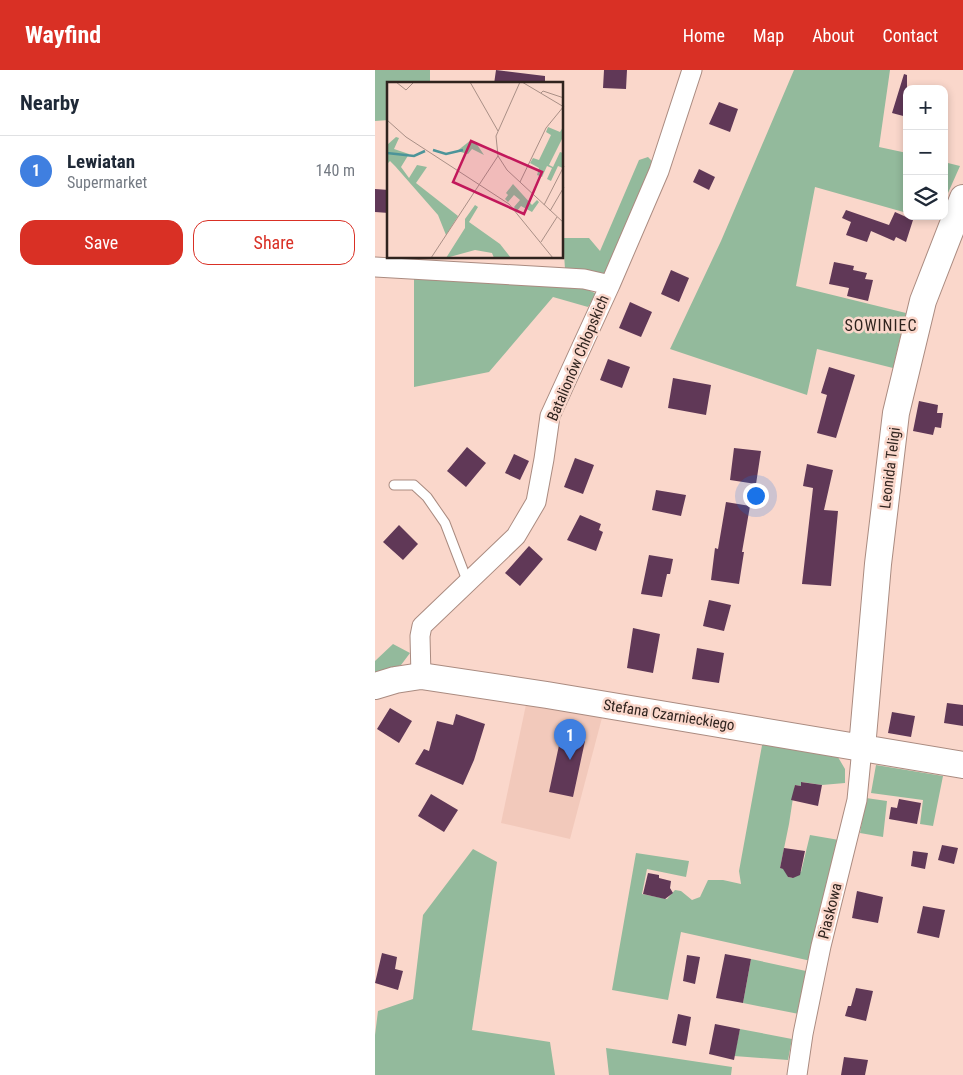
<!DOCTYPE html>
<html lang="en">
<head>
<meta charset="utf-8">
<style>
	:root { --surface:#fff; --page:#f2f2f3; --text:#1f2937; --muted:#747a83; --line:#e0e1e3; --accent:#d93025 }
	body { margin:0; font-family:"Roboto Condensed",sans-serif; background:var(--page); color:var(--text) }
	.controls { position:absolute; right:15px; top:15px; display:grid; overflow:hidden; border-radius:10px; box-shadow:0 2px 8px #0003 }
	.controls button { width:45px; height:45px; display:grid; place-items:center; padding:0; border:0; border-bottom:1px solid var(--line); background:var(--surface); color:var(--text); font:25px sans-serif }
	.you { position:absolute; left:380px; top:425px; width:18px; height:18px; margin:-12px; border:4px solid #fff; border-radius:50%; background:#1a73e8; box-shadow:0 0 0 8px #1a73e833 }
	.badge { display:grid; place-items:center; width:32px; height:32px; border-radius:50%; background:var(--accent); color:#fff; font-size:16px; font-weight:700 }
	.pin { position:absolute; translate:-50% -41px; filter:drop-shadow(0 1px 2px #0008) }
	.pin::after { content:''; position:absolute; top:26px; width:18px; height:15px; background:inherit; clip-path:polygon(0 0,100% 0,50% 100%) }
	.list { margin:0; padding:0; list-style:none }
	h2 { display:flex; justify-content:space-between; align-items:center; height:65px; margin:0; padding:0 20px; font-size:21px }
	h2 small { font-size:16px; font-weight:400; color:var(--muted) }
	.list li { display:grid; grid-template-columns:32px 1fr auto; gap:15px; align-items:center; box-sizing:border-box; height:70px; padding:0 20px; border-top:1px solid var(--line) }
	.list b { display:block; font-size:19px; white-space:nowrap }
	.list p { margin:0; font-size:16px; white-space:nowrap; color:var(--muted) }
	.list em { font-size:16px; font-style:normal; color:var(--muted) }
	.actions { display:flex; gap:10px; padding:15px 20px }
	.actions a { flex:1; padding:11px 0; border:1px solid var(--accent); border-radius:15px; text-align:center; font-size:18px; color:var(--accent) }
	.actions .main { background:var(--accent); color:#fff }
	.icon { flex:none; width:28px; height:28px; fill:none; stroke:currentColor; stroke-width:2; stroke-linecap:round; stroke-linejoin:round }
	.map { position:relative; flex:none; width:588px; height:1005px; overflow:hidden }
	header { display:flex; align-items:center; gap:30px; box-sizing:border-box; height:70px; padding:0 25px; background:var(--accent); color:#fff }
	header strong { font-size:24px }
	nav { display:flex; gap:28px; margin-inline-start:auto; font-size:18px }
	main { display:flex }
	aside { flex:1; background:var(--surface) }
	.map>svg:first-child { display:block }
</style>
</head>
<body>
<header>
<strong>Wayfind</strong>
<nav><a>Home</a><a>Map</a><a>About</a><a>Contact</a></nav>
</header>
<main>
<aside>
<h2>Nearby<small></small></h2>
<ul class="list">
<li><span class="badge" style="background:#3f7fe0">1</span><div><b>Lewiatan</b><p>Supermarket</p></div><em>140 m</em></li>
</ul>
<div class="actions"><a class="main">Save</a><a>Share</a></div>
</aside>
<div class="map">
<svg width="588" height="1005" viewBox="0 0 588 1005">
	<rect width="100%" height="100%" fill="#fad7cb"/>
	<!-- built -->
	<path fill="#f2c9bb" d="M152,630L228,644L195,769L126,753Z"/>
	<!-- green -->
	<path fill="#93ba9c" d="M0,0H55V14H14V50L0,51Z
		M419,0H515L504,77L532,83V143L440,117L421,216L531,243L518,298L442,279L432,325L295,279L346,171Z
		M273,87L279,93L237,198L227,205L190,199L188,168H214L225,181L264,90Z
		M569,92L585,96L569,132Z
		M39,206L202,215L222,224L213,237L178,227L114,302L39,317Z
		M18,574L35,583L26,595L0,605V591Z
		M388,670L460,682L470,699V713L447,715L427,712L426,716L420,715L414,754L405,798L411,799L413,807L417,808L422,801L426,802L435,765L464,770L436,891L306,862L293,930L237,920L261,783L314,791L311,807L272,799L267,824L292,829L300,820L306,821L317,830L325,827L333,810H348L366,814L364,801Z
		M501,695L568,706L558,756L545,754L548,730L496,723Z
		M491,728L512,731L508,767L485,763Z
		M98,779L122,792L97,960L175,972L180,1005H0V965L3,941L38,929L48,845Z
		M376,889L431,901L424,944L368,933Z
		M365,959L417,969L413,990L359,986Z
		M231,978L357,997L356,1005H234Z"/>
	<!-- building -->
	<path fill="#603857" d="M121,0L170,6V14H119Z
		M229,0H252L251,19L228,18Z
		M529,4L532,5V47L517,43Z
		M344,32L363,39L355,62L334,54Z
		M324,99L340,107L334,120L318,112Z
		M0,119L14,120V143L0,142Z
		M471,140L514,155L520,142L538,150L531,172L521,167L519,171L496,161L492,172L471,165L476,152L467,148Z
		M459,192L479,196L478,200L492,203L490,209L498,210L493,231L472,226L474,218L454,214Z
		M296,200L314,208L304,232L286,224Z
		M255,232L277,242L266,267L244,258Z
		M233,289L255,297L247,318L225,310Z
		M454,297L480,305L461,368L442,363L452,325L446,323Z
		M298,308L336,315L331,345L293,338Z
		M544,331L563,335L562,343H568L566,358L560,357L558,365L538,361Z
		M92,377L111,393L91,417L72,401Z
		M359,378L386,381L381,414L355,410Z
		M139,384L154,391L145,410L130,403Z
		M200,388L219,395L208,424L189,417Z
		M432,394L458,400L449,440L463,441L456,516L427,514L438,418L428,416Z
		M281,420L311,425L306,446L277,440Z
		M351,432L375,436L367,482H369L364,514L336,510L340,478L343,479Z
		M205,445L226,454L224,460L228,462L221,481L192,470Z
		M24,455L43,474L28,490L8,472Z
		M154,476L168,489L145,516L130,503Z
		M274,485L298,489L295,504H292L287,527L266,524Z
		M334,530L356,535L349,561L328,556Z
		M258,558L285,564L278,603L252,598Z
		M322,578L349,583L344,613L317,609Z
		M572,633L588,635V656L569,653Z
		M15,638L37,651L24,673L2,659Z
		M517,642L540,646L536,667L513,663Z
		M81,644L110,654L99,690L88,715L40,694L49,679L54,681L62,651L78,655Z
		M186,666L210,671L198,727L174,722Z
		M426,712L447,715L443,736L416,730L420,715L426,716Z
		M56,724L83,740L69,762L43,746Z
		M524,729L546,733L542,754L514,749L516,737L522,738Z
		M567,775L583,778L579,794L563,790Z
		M409,778L430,781L425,805L418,808L413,807L408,799L405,798Z
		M538,781L553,783L550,799L536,796Z
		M273,803L284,805V808L296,811L295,818L298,823L290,829L268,824Z
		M482,821L508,827L503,853L477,848Z
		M548,836L570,840L564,868L542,863Z
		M7,883L22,887L20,899L28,901L23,920L0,913Z
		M350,884L376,889L368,933L341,928Z
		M312,885L325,887L320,914L308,911Z
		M481,918L498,921L491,951L470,946L473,936H476Z
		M303,944L316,947L311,976L297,973Z
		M340,954L365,959L359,990L334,984Z
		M469,987L493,990L490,1005H466Z"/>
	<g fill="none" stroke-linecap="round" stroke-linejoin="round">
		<defs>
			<path id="lane" d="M19,415H39L52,427L70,453L93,513"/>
			<path id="street" d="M0,197L209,209L235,215
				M46,606L45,566L47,556L141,466L161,432L169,389L175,346L235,215L284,101L317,0
				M422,1005L428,964L446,876L482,730L487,678"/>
			<path id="secondary" d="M0,616L20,610L46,606L172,625L588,695
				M487,678L503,494L521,343L548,231L588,128"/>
		</defs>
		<!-- lane casing -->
		<use href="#lane" stroke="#aa8b80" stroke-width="11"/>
		<!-- street casing -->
		<use href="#street" stroke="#aa8b80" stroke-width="21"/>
		<!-- secondary casing -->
		<use href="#secondary" stroke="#aa8b80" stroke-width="28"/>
		<!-- lane -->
		<use href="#lane" stroke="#fff" stroke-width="9"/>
		<!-- street -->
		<use href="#street" stroke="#fff" stroke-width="19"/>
		<!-- secondary -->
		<use href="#secondary" stroke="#fff" stroke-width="26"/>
	</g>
	<g text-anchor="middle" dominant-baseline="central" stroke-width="5" stroke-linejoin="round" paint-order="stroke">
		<!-- street labels -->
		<g font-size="15" fill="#2f231e" stroke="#fad7cb">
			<text transform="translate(203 288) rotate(-67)">Batalionów Chłopskich</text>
			<text transform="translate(515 398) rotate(-83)">Leonida Teligi</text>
			<text transform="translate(294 645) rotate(9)">Stefana Czarnieckiego</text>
			<text transform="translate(455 841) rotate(-76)">Piaskowa</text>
		</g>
		<!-- neighbourhood labels -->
		<g font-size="16" letter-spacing="1" fill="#2f231e" stroke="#fad7cb">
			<text x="506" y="255">SOWINIEC</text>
		</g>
	</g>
	<!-- overview -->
	<g transform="translate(12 12)">
		<rect width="176" height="176" fill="#fad7cb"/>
		<path d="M161,45L173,50L176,45V55L162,83L166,85L173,70L176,71V86L171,84L164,99L160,97L165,86L160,84L155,95L150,93L152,86L143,81L146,76L152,78L164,53L159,50ZM9,55L12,56L7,67L22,72L14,85L22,96L30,83L40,85L29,101L71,134L59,153L51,133L8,84L3,79L0,82V63ZM84,58L89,61L97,73L85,67L81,72L70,69ZM126,102L145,123L150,118L152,120L145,130L134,124L130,129L127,125L133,118L127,113L121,120L118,117L121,113L119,111ZM88,123L91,125L82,140L113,162L124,176H107L105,171L88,168L59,176L78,146V137Z" fill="#93ba9c"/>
		<path fill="none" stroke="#4c9499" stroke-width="2.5" d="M46,68L59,72L76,68M0,71L27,74L38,69"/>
		<path fill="none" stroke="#a98f86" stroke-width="1" d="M9,0L19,8L27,0M83,0L111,49M135,0L177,25M154,11L156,9L177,16M0,38L19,55L122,122L166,176M111,74L120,88L177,141M133,100L159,46L177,24M157,123L177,84M163,129L177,105M154,160L170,135M44,176L111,74L109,54L133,0"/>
		<path fill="#c2185b" fill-opacity="0.15" stroke="#c2185b" stroke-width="2.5" d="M84,59L155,90L137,132L66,100Z"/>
		<rect width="176" height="176" fill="none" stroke="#2f231e" stroke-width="2.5"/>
	</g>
</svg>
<div class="controls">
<button>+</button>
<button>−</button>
<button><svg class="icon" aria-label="layers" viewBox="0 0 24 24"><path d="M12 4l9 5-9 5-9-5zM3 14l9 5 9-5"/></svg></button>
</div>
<div class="you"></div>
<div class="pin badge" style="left:195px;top:690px;background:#3f7fe0">1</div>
</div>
</main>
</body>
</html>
